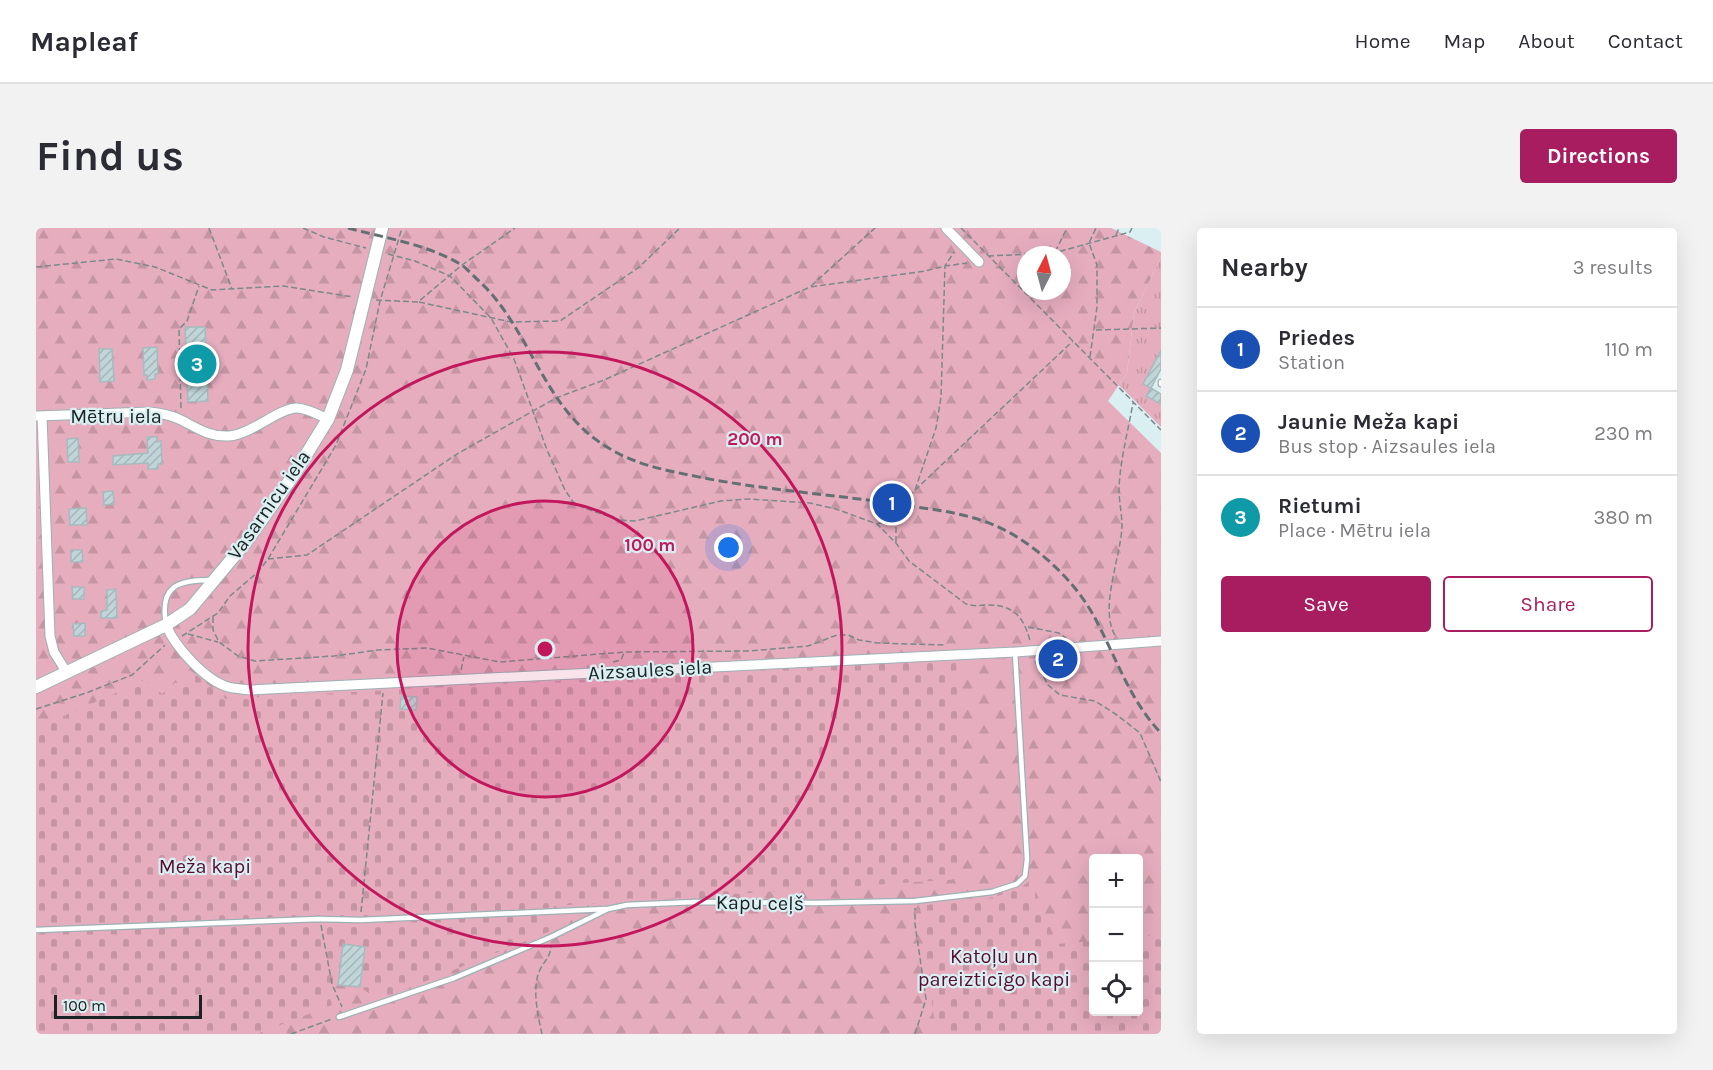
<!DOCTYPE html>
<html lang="en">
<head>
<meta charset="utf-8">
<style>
	:root { --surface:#fff; --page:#f2f2f3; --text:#2b2b33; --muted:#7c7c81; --line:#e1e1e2; --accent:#a81d60 }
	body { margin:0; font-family:Karla,sans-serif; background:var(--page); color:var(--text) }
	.controls { position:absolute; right:18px; bottom:18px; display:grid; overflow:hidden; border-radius:6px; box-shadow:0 6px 24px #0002 }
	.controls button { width:54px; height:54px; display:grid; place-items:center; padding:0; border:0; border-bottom:2px solid var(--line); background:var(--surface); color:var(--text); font:30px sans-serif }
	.compass { position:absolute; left:981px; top:18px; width:54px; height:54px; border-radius:50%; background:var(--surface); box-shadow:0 6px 24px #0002; rotate:6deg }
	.scale { position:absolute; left:18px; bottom:15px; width:148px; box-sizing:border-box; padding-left:6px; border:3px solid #1a2223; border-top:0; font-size:16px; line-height:21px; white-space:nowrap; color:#1a2223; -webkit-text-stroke:4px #daeff1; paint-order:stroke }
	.you { position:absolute; left:693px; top:320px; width:21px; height:21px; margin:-15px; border:4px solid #fff; border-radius:50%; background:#1a73e8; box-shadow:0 0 0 9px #1a73e833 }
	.badge { display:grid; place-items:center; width:39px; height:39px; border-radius:50%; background:var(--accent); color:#fff; font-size:20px; font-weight:700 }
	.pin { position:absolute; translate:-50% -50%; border:3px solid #fff; box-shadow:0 2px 6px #0006 }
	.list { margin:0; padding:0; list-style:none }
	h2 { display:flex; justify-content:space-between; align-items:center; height:78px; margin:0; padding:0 24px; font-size:26px }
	h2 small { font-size:20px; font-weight:400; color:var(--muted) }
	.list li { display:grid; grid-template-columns:39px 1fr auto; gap:18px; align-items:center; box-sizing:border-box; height:84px; padding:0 24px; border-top:2px solid var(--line) }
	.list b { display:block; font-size:22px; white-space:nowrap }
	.list p { margin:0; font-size:20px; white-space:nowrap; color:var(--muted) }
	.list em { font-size:20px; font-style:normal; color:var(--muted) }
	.actions { display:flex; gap:12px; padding:18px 24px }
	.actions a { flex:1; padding:14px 0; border:2px solid var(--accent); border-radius:6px; text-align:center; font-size:21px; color:var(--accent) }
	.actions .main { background:var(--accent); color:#fff }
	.icon { flex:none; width:33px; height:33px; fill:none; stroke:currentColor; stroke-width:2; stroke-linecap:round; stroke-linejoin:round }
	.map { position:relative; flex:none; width:1125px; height:806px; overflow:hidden; border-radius:6px }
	header { display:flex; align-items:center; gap:36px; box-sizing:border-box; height:84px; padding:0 30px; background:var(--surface); border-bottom:2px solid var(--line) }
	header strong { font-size:28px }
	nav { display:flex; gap:33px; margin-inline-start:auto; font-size:21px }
	.intro { display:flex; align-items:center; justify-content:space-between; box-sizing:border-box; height:144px; padding:0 36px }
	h1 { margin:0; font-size:42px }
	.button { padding:15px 27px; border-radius:6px; background:var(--accent); color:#fff; font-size:21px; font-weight:700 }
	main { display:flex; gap:36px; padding:0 36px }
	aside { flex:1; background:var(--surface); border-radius:6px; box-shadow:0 6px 24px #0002 }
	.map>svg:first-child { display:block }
</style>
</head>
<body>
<header>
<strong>Mapleaf</strong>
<nav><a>Home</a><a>Map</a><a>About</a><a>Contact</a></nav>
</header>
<div class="intro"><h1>Find us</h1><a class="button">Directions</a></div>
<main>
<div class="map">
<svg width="1125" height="806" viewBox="0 0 1125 806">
	<defs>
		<pattern id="grass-tufts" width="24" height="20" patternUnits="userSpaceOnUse" patternTransform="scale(1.5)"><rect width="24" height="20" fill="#e6adbf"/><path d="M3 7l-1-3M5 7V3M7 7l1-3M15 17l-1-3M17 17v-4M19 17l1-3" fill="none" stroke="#c595a4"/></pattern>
		<pattern id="forest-firs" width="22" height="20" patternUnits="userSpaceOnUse" patternTransform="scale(1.5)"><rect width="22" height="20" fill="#e6adbf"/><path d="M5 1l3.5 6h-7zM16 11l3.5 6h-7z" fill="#c595a4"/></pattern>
		<pattern id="cemetery-stones" width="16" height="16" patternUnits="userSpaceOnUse" patternTransform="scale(1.5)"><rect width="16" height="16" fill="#e6adbf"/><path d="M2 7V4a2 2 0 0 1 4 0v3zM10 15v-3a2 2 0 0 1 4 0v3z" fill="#c595a4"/></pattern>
		<pattern id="building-hatch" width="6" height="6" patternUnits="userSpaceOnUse" patternTransform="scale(1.5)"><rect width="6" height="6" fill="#c0d5d7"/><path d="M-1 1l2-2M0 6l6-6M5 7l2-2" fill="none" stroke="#a4b7b8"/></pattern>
	</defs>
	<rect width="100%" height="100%" fill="#daeff1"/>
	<!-- grass -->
	<path fill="url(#grass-tufts)" d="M1125,29V122L1107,156L1115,160L1110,168L1125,176V199L1083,157L1091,145L1098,85Z"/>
	<!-- forest -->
	<path fill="url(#forest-firs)" fill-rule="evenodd" d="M0,0H1075L1125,24V29L1098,85L1091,145L1072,173L1125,225V806H0ZM990,27H1026V63H990ZM1058,630H1102V784H1058Z"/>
	<!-- cemetery -->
	<path fill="url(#cemetery-stones)" d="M920,431L926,651L518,678L517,702L350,769L334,766L324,759L294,756L293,767L296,777L221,806H0V498L28,488L109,452L126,466L154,442L190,471Z
		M995,652L1021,716L1057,713L1058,784H1102L1103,709L1125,707V806H900L884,678C919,673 965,676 995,652Z"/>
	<!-- building -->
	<path fill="url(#building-hatch)" stroke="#a7bbbd" stroke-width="1.5" d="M149,99H169L172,173L152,174Z
		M121,119L122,146H119V151L111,152V147H108L107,120Z
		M63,121H76L78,153L64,154Z
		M1125,122V141L1115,160L1107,156Z
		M1115,160L1125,166V176L1110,168Z
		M111,209H121V214L125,213L126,236H122V241H112V235L77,237V228L112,225Z
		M42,210L43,234H32L31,211Z
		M77,263L78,276L68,277L67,264Z
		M50,280L51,297H34L33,281Z
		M35,322H46L47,334H35Z
		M36,359H48V371H37Z
		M80,361L81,390H65V383L71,382V362Z
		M49,395V408H38L37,396Z
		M365,468L381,469L380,482L364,481Z
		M307,716L329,719L324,759L302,757Z"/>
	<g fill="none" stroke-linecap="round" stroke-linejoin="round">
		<defs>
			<path id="service" d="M1125,154V156
				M130,396C123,357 143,352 175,352
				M0,702L283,691L324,692L570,681
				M303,789L418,750L515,709L572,681L591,677L659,674L779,675L879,673L956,664L981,656L989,648L991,631L979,424"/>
			<path id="minor" d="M910,0L943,34
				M0,188L114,184C125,185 135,187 145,192C161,200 173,209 193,208C216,206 243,180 261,180C271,180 282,187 292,191
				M6,188L14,408L18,424L31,445
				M130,397C139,419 169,452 192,459C199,461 208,461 215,462L979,424L1125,413"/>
			<path id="tertiary" d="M0,459L130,397L154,381L210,314L259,245L292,191L311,142L346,0"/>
		</defs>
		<!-- service casing -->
		<use href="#service" stroke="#9db1b3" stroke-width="7"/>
		<!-- minor casing -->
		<use href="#minor" stroke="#9db1b3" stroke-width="11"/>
		<!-- tertiary casing -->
		<use href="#tertiary" stroke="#9db1b3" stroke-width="14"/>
		<!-- path -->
		<path stroke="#7a898a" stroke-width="1.5" stroke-dasharray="6 3" stroke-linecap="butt" d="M173,0L196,61
			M267,0L288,9L330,20
			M925,0L1125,202
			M1080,7L1083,0
			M1019,24L1031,0
			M352,26L379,33L414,48L455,90L478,131L511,222L529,262L537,274L548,280L584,292L599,293L685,273L713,271L774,275L800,281L841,296L860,315L873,333L930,376C938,378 942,378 950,377C977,376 988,389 994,413
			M952,28L1018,25L1094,4L1096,0
			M0,39L80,31L119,39L176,62L247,58L317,69
			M775,58L839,0
			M340,72L382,74L426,37L479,0
			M383,74L475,94L524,93L602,40L644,0
			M1060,102L1125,100
			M1054,129L1061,79V37L1053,15L1060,0
			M145,180L143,101L151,93L163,58
			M879,262L900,200L905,169L909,38L918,24
			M841,296L860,290L866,277L879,262L1037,113
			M860,314V291
			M232,331L271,327L421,226L520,170L568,152L774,59L889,43L909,38L931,35
			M177,389V402L183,414L202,428L219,433L298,428L342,422L391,420L464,434L589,424L713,423L772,418L801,407H812L823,412L841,415L909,417
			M992,399L1023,405L1030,410
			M152,406L182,414
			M1079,407C1063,381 1085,328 1086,298C1086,286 1083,274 1083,261C1084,233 1092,203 1097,175
			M146,408L182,385L194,368L222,344L232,331L300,217L330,141L344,73L366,0
			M999,433L1012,457L1024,467L1059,473L1081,487L1104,505L1125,554
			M577,434L585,432L588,425
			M425,442L428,429
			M0,481L50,465L96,447L129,417
			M325,684L347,465
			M285,697L296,756L306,779
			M255,806L296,791
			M506,806C502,788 496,762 503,744C507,734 514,730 515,719
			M879,806L890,771L879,696V680"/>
		<!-- service -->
		<use href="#service" stroke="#fff" stroke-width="4.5"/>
		<!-- minor -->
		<use href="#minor" stroke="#fff" stroke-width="9"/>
		<!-- tertiary -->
		<use href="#tertiary" stroke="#fff" stroke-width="12"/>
		<!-- rail -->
		<path stroke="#637072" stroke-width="3" stroke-dasharray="9 4.5" stroke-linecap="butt" d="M312,0C349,10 390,16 424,36C431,40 437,48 443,53C495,101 507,181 571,219C601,238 634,243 668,250C736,263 805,267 873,278C910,283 948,288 981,309C1013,329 1044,360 1061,394C1081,432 1095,474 1125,505"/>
	</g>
	<!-- distance rings -->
	<circle cx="509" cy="421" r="148" fill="#c2185b" fill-opacity=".12"/>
	<g fill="none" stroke="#c2185b" stroke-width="3">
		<circle cx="509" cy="421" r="148"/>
		<circle cx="509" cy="421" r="297"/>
	</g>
	<g text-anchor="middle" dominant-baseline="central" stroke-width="4.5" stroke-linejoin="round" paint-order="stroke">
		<!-- street labels -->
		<g font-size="20" fill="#1a2223" stroke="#daeff1">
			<text x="80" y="188">Mētru iela</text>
			<text transform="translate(233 277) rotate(-55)">Vasarnīcu iela</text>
			<text transform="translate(614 442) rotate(-3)">Aizsaules iela</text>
			<text transform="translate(724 675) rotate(1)">Kapu ceļš</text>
		</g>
		<!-- park labels -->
		<g font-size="20" fill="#560c2f" stroke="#daeff1">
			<text x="169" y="638">Meža kapi</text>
			<text x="958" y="728">Katoļu un<tspan x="958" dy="23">pareizticīgo kapi</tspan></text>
		</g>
	</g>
	<circle cx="509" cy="421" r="9" fill="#c2185b" stroke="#daeff1" stroke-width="3"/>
	<g font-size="18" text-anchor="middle" font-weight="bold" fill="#c2185b" stroke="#daeff1" stroke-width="4.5" stroke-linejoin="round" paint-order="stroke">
		<text x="719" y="217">200 m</text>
		<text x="614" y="323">100 m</text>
	</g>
</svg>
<div class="controls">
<button>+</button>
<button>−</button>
<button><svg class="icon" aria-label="locate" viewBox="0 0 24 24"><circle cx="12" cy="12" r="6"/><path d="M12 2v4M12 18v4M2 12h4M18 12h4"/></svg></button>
</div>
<svg class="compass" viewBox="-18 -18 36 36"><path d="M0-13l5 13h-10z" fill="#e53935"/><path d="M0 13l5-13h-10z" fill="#7c7c81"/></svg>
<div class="scale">100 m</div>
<div class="you"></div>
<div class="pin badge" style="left:856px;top:275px;background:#1a4fb4">1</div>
<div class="pin badge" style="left:1022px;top:431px;background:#1a4fb4">2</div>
<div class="pin badge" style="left:161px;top:136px;background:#0f9aa8">3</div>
</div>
<aside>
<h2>Nearby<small>3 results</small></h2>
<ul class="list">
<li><span class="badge" style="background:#1a4fb4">1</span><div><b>Priedes</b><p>Station</p></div><em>110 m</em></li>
<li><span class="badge" style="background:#1a4fb4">2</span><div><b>Jaunie Meža kapi</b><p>Bus stop · Aizsaules iela</p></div><em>230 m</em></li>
<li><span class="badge" style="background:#0f9aa8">3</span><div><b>Rietumi</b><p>Place · Mētru iela</p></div><em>380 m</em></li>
</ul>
<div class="actions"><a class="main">Save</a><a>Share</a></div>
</aside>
</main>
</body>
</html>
